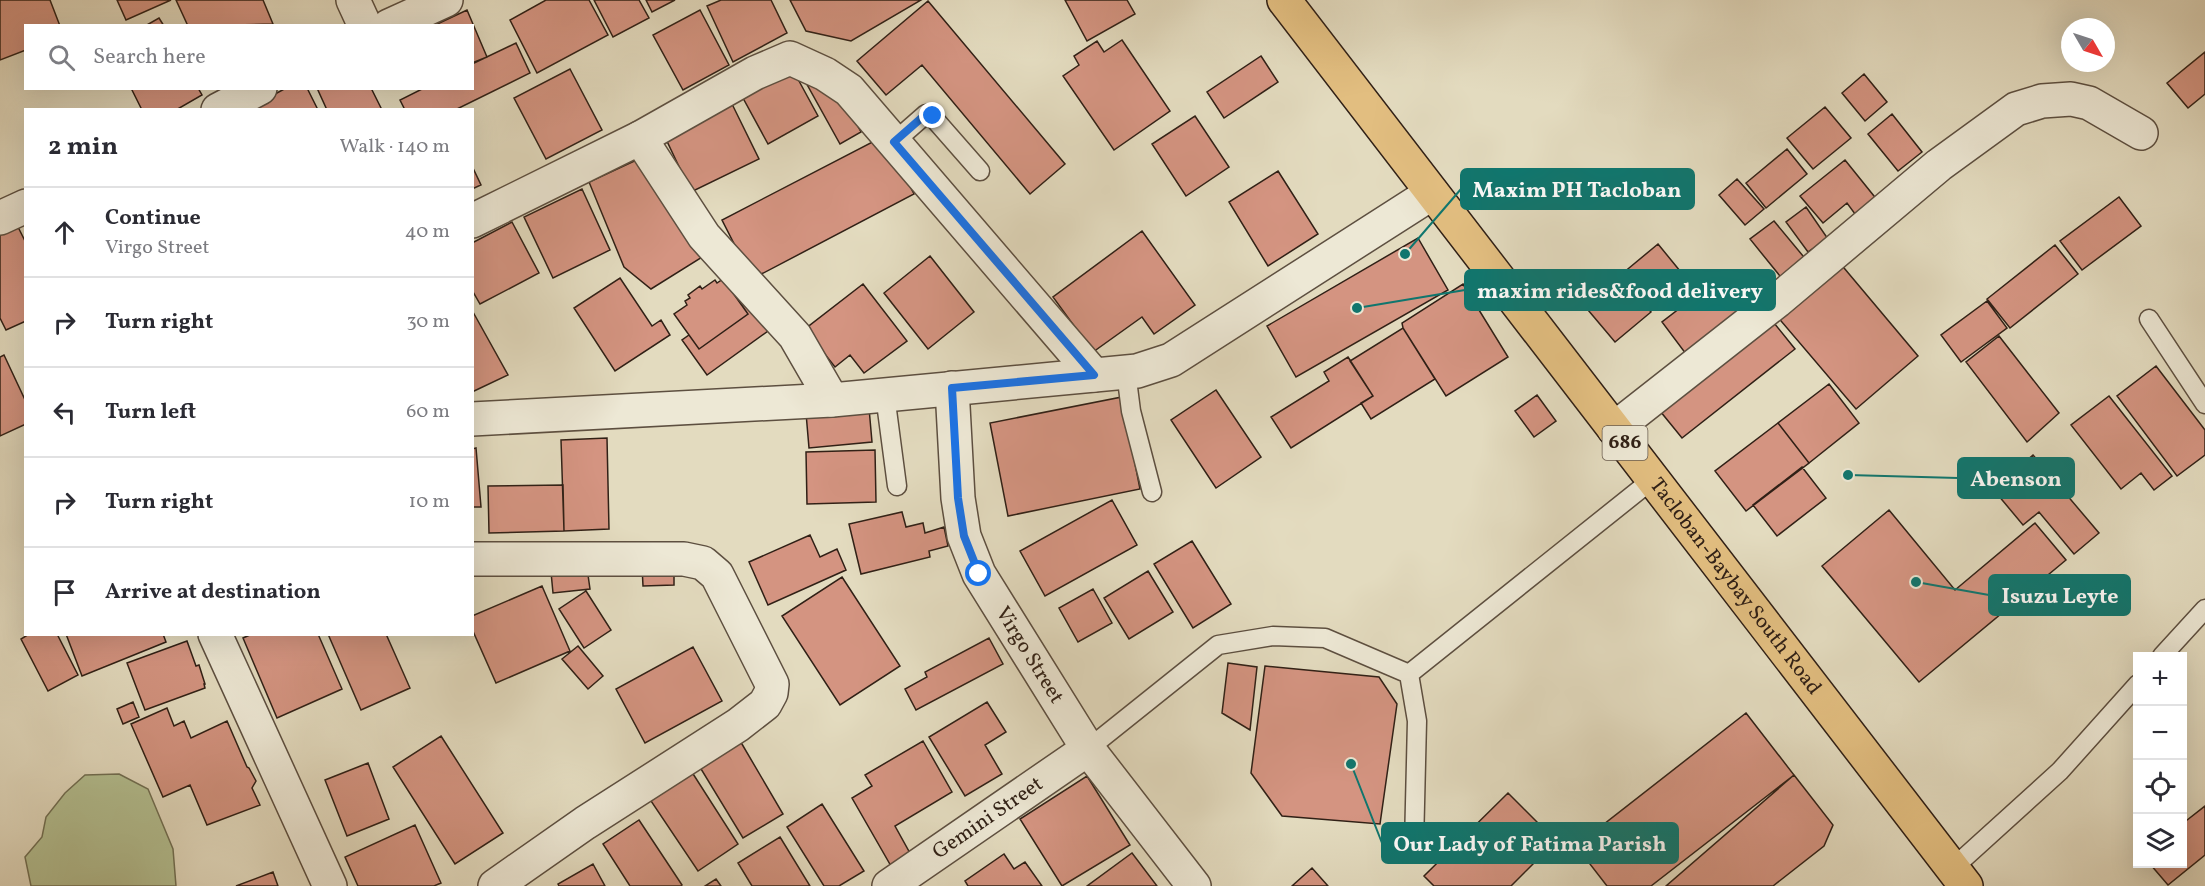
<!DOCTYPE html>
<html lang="en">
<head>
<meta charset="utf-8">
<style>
	:root { --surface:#fff; --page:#f7f7f7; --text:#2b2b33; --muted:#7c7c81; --line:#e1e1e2 }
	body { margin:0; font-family:Vollkorn,serif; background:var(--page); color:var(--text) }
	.controls { position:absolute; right:18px; bottom:18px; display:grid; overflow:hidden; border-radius:0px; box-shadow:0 6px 24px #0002 }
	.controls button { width:54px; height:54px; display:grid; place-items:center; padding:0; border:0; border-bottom:2px solid var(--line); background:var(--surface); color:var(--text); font:30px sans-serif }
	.compass { position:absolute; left:2061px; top:18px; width:54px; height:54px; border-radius:50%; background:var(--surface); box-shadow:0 6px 24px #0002; rotate:129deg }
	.stop { position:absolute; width:18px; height:18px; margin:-14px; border:4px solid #1a73e8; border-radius:50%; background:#fff }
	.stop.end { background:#1a73e8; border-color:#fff; box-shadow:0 2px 6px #0008 }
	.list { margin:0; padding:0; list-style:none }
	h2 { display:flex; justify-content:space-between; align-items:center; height:78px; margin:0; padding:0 24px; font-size:26px }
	h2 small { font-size:20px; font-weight:400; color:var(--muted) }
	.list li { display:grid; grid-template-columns:39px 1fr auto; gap:18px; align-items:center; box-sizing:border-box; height:90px; padding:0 24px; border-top:2px solid var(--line) }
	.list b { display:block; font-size:22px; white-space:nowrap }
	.list p { margin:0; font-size:20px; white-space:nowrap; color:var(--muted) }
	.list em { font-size:20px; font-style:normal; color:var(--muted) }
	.icon { flex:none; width:33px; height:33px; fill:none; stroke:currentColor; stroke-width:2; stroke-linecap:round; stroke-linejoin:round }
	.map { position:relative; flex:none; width:2205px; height:886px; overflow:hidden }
	.search { position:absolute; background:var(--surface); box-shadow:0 6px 24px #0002; left:24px; top:24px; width:450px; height:66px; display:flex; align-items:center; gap:15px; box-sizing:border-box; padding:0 21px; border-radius:0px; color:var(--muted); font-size:22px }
	.panel { position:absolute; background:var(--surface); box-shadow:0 6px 24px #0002; left:24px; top:108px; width:450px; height:528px; border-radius:0px }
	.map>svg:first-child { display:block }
</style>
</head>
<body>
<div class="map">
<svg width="2205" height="886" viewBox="0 0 2205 886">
	<rect width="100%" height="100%" fill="#e3dbbf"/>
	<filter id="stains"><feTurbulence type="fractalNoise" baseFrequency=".00333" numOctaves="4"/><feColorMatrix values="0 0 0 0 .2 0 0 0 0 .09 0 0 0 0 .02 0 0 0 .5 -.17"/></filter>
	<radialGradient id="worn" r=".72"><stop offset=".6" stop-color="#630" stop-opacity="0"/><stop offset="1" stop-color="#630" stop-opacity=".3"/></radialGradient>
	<!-- green -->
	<path fill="#b4c092" stroke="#727054" stroke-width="1.5" d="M119,774L148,789L173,849L176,886H31L25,857L42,837L46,817L65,793L85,775Z"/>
	<!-- building -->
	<path fill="#d49481" stroke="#302016" stroke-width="1.5" d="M0,0H50L60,26H26V50L0,60Z
		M117,0H171L126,20Z
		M176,0H263L273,24L188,26Z
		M546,0H589L608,35L537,73L510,20Z
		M594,0H639L649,18L613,37Z
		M646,0H675L652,12Z
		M721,0H771L787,33L733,62L707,6Z
		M790,0H921L851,41L806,31Z
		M1065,0H1127L1135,14L1087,41Z
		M928,1L1065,164L1030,194L922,65L886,95L857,61Z
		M467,10L487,57L472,63V26H433Z
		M700,10L729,65L683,90L653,35Z
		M159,18L164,26H145Z
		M1122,40L1170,111L1114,150L1063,76L1079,65L1074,56L1097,41L1104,52Z
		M516,43L530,73L455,110H405L400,100L424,88H472V64Z
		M2205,52V94L2188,108L2167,83Z
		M1261,56L1278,82L1224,118L1207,92Z
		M570,69L602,130L546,159L514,98Z
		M793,70L818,116L768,144L743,98Z
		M1864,74L1887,102L1865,121L1842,93Z
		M804,79L836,86L861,132L840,144Z
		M131,88H198L202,95L176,110H142Z
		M286,88H307L318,110H246Z
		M317,88H371L382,110H327Z
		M732,104L759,159L691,192L665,137Z
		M1825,107L1851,138L1813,169L1787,138Z
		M1892,114L1922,152L1898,171L1868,134Z
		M1195,116L1229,167L1186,196L1152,144Z
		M884,136L914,194L752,279L722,220Z
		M1787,149L1807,174L1766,208L1746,183Z
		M643,157L707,254L651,289L624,267L589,182Z
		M1845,160L1878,201L1858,218L1847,203L1823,223L1800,196Z
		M472,166L481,185L472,189Z
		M1278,171L1318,234L1268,266L1229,202Z
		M1737,179L1764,209L1745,225L1719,195Z
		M582,189L610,250L553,278L524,217Z
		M2119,197L2141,226L2082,270L2060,241Z
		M1806,207L1828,239L1808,252L1786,222Z
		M1774,221L1808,262L1784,281L1750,239Z
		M512,222L539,273L480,304L472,290V243Z
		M17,225L26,243V321L6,330L0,318V233Z
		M1142,231L1195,305L1154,334L1142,317L1093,352L1053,297Z
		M1418,238L1448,290L1296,377L1267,326Z
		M1658,244L1689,282L1654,310L1623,273Z
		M2055,245L2078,274L2010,328L1987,299Z
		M930,256L974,312L928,349L884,293Z
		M1839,262L1918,356L1856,409L1776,315Z
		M1620,274L1651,312L1615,342L1583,304Z
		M1723,275L1751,312L1689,358L1662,322Z
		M620,278L652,326L661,320L670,335L615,371L574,308Z
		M723,279L748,314L699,349L674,314L687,305L685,301L690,298L688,295L700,286L702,289L715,280L717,283Z
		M863,284L907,341L864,373L850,355L835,367L805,329Z
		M1463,284L1508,357L1446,396L1403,328L1402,323Z
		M739,292L768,331L707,375L682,340L689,335L699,349L748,314L735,295Z
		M1987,301L2007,328L1961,362L1941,335Z
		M473,312L508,375L472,392V313Z
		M1770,318L1795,349L1682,438L1656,406Z
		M1403,328L1435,379L1371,419L1361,403L1373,396L1350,361Z
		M1999,336L2059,413L2027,442L1966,362Z
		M4,355L26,402V424L0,436V357Z
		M1348,357L1373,396L1291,448L1271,417L1329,381L1324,372Z
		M2156,366L2205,430V455L2177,476L2117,396Z
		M1829,384L1859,423L1809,463L1778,423Z
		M1216,390L1261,457L1216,488L1171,420Z
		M1537,395L1556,421L1534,437L1515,411Z
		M2109,396L2172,476L2154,490L2141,473L2121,489L2071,425Z
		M1122,397L1140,489L1008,516L990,423Z
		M869,408L872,442L809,448L806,413Z
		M1778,423L1809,463L1746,511L1715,471Z
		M607,438L609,529L564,531L561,440Z
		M476,448L481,507H472V449Z
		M875,450L876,502L807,504L806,452Z
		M2033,455L2099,533L2074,554L2039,512L2023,525L1993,489Z
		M1802,467L1826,498L1777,536L1753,505Z
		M563,485L564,531L489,533L488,486Z
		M1112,500L1137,545L1045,596L1020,551Z
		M1889,510L1955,590L2035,523L2066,560L1919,682L1822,566Z
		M902,512L906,527L923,523L925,533L944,527L948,546L929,551L930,557L861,574L849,524Z
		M810,535L820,557L837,549L846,570L768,605L749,562Z
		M1192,541L1231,604L1193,628L1154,564Z
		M674,565V585L643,586L642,566Z
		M587,568L590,589L553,593L551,572Z
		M1148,571L1173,612L1129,639L1104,598Z
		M842,577L900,666L840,705L782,616Z
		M542,586L570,651L496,683L472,629V616Z
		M1093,589L1112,623L1078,642L1059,608Z
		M586,591L611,630L584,648L559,609Z
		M29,634H57L78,675L48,691L21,639Z
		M66,634H163L166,642L82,676Z
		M252,634H318L342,689L277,718L243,638Z
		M328,634H386L410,688L361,710Z
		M989,638L1003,664L916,710L905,689L927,677L925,672Z
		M187,641L196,666L199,665L205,684H204L205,688L145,710L127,663Z
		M578,646L603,676L588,689L562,659Z
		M693,647L722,701L645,743L616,689Z
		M1228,663L1257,667L1250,730L1222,713Z
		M1265,666L1379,677L1397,704L1380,824L1282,816L1251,773Z
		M133,702L139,717L123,724L117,709Z
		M987,702L1006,732L985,745L1002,774L965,796L929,737Z
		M167,708L174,726L184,721L191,738L227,721L247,767L249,768L256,781L252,788L260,805L207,825L190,785L163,797L131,724Z
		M1746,713L1794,775L1651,886H1607L1576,846Z
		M441,736L503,833L455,864L393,767Z
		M739,739L783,814L743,838L698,764Z
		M923,741L952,792L895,826L911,855L891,866L852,798L872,786L865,775Z
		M368,763L389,819L347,836L325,780Z
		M688,766L738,844L698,871L649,798Z
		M1794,775L1833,825L1824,846L1773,886H1666Z
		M1087,776L1130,845L1062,886L1020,819Z
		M1508,793L1556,841L1511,886H1434L1424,876Z
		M822,804L864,871L839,886H824L787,827Z
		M2205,806V855L2168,885L2150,864H2182V824Z
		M639,820L682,885L681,886H630L603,844Z
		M415,825L441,883L434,886H358L345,857Z
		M780,837L810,886H752L738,863Z
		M1132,853L1157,886H1087Z
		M1004,854L1014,869L1025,862L1042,886H968L965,881Z
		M593,864L605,886H559L558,884Z
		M1312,868L1328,886H1292Z
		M273,872L278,886H236Z
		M716,879L721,886H705Z"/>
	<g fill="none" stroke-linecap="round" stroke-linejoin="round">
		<defs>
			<path id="service" d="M894,142L926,114H930L980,171
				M2149,319L2205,404
				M1126,372L1131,411L1152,492
				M885,395L897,486
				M2162,656L2205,609
				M1409,674L1417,721L1414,845
				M1088,749L1218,645L1273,636L1325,638L1409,674L1653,479
				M1953,868L2060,771L2138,684"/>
			<g id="minor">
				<path d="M353,0L365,26"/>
				<path d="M389,26L446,0"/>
				<path d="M218,110L260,88"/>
				<path d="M640,138L704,236L795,336L832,400"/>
				<path d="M0,218L26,206"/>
				<path d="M472,221L640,138L755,73L790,58L825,74L849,90L1094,375"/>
				<path id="s1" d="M952,388L958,498L964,536L979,574L1088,749L1194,886"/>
				<path d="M472,419L832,400L1137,371L1171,360L1432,193"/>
				<path d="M1614,429L1777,301L1939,165L2016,109L2042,101L2071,99L2089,103L2141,133"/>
				<path d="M472,559H684L703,563L717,575L772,684L771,693L765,704L738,725L585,823L495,886"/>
				<path d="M215,634L330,886"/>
				<path id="s2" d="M889,886L1088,749"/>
			</g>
			<g id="primary">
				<path id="s3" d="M1284,0L1966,886"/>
			</g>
		</defs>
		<!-- service casing -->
		<use href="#service" stroke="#5d4f40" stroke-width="21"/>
		<!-- minor casing -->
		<use href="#minor" stroke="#5d4f40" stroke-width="36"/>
		<!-- primary casing -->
		<use href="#primary" stroke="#302016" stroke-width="36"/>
		<!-- service -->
		<use href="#service" stroke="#ede8d5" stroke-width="18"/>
		<!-- minor -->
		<use href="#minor" stroke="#ede8d5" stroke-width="33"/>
		<!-- primary -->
		<use href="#primary" stroke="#e2be80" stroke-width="33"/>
	</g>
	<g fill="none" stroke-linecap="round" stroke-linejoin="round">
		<!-- route -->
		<path stroke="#1a73e8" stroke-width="8" d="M933,116L926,114L894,142L1094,375L952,388L958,498L964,536L979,574"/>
	</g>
	<g text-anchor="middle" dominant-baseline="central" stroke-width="4.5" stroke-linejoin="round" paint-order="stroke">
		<!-- shield labels -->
		<rect fill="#ede8d5" stroke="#695c4f" stroke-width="1.5" x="1602.5" y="426" width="45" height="34" rx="4.5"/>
		<g font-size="20" font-weight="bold" fill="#302016">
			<text x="1625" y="443">686</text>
		</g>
		<!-- street labels -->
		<g font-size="21" fill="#302016" stroke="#ede8d5">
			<text stroke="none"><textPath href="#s3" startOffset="740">Tacloban-Baybay South Road</textPath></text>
			<text stroke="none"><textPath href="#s1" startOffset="285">Virgo Street</textPath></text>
			<text stroke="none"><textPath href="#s2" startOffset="120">Gemini Street</textPath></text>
		</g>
	</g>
	<!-- callouts -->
	<path fill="none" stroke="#0f766e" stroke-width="2" d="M1405 254L1461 189M1357 308L1465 290M1848 475L1958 478M1916 582L1989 595M1351 764L1382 843"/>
	<g fill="#0f766e" stroke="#ede8d5" stroke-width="2">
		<circle cx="1405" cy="254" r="6"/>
		<circle cx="1357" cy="308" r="6"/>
		<circle cx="1848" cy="475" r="6"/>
		<circle cx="1916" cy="582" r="6"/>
		<circle cx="1351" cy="764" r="6"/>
	</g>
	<g fill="#0f766e" stroke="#0f766e" stroke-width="2">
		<rect x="1461" y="169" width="233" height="40" rx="6"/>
		<rect x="1465" y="270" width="310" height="40" rx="6"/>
		<rect x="1958" y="458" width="116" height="40" rx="6"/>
		<rect x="1989" y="575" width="141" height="40" rx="6"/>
		<rect x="1382" y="823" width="296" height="40" rx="6"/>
	</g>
	<g font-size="22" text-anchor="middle" font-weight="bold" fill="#fff">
		<text x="1577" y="197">Maxim PH Tacloban</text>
		<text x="1620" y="298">maxim rides&amp;food delivery</text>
		<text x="2016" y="486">Abenson</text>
		<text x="2060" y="603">Isuzu Leyte</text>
		<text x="1530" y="851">Our Lady of Fatima Parish</text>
	</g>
	<rect width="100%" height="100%" filter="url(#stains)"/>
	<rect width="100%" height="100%" fill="url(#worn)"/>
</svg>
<div class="controls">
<button>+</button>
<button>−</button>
<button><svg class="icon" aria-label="locate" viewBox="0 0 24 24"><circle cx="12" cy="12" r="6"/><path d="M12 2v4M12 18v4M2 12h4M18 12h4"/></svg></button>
<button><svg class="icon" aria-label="layers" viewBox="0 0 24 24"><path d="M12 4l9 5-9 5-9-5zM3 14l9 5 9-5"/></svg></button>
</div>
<svg class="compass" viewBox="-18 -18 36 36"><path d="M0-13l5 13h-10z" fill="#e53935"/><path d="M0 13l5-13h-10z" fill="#7c7c81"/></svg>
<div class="stop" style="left:979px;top:574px"></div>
<div class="stop end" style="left:933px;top:116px"></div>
<div class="search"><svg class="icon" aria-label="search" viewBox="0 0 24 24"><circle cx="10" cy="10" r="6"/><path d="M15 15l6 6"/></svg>Search here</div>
<section class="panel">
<h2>2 min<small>Walk · 140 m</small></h2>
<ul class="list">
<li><svg class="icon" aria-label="ahead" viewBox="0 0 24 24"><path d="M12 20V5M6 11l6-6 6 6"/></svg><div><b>Continue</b><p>Virgo Street</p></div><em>40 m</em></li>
<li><svg class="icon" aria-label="right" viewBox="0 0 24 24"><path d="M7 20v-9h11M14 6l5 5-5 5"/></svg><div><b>Turn right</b></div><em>30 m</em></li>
<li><svg class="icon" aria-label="left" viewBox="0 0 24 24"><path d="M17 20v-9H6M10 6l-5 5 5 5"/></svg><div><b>Turn left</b></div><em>60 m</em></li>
<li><svg class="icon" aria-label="right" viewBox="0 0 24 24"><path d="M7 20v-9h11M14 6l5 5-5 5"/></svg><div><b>Turn right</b></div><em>10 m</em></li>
<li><svg class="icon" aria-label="arrive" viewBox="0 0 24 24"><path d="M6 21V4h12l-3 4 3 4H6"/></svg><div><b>Arrive at destination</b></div></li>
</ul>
</section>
</div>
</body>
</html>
